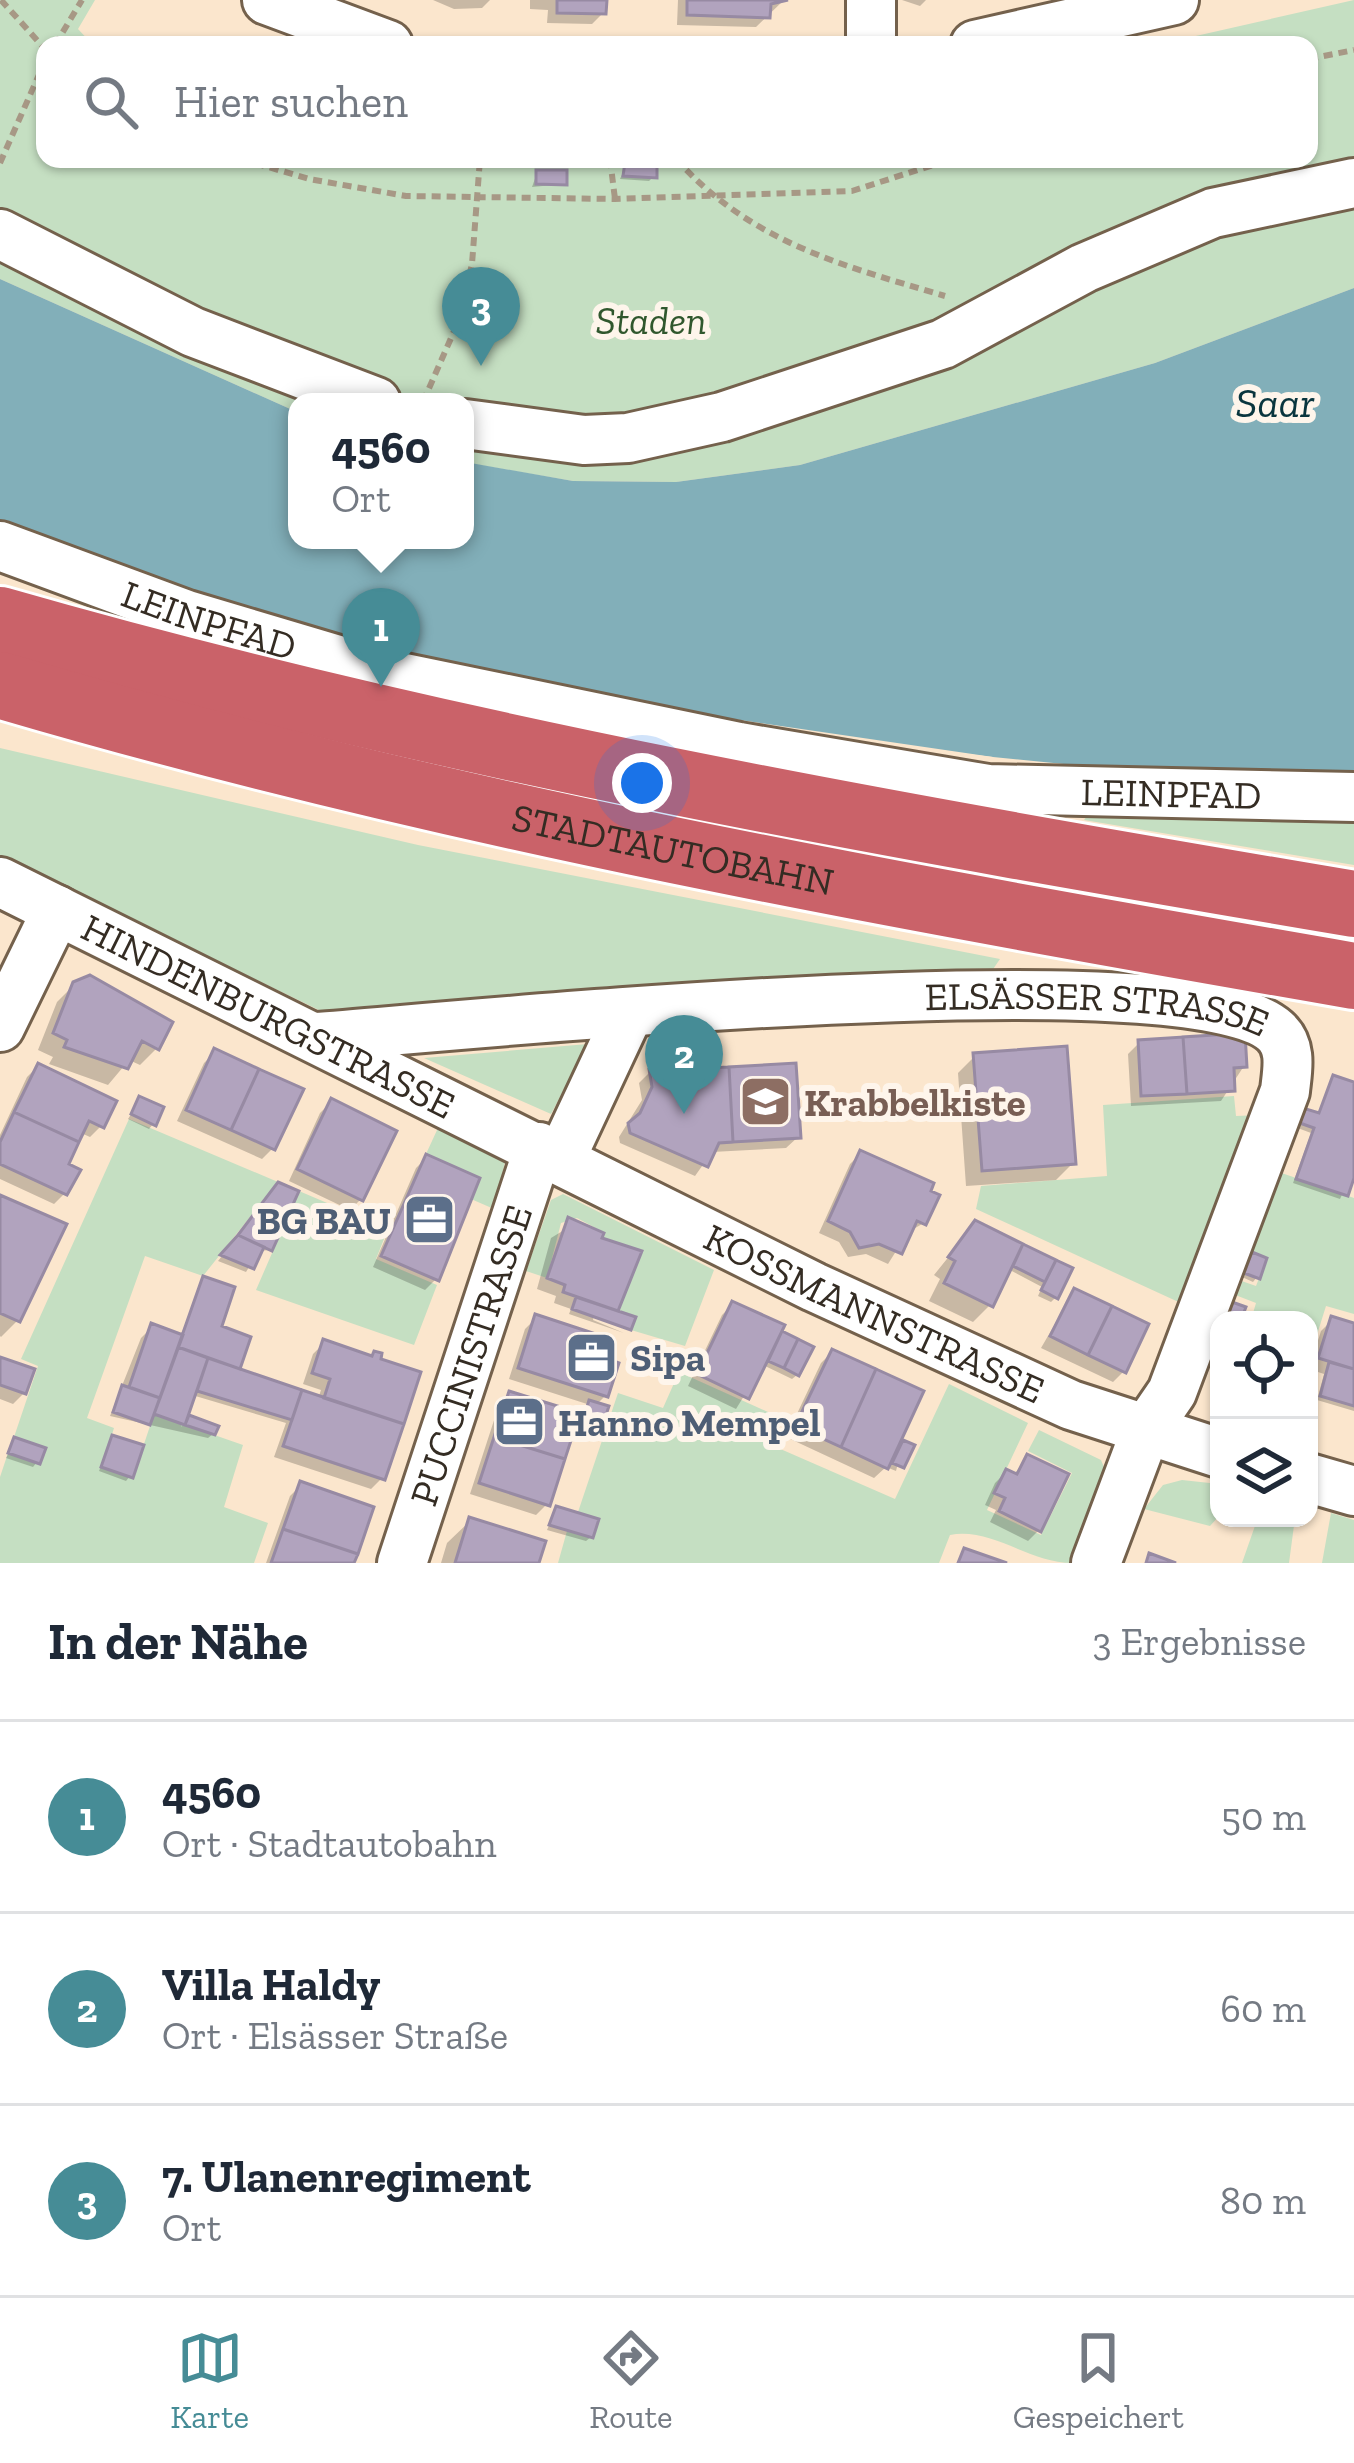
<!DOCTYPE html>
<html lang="de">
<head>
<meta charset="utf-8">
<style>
	:root { --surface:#fff; --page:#f6f6f7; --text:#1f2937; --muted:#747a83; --line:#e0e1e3; --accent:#468c96 }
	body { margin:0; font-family:"Zilla Slab",serif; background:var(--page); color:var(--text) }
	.controls { position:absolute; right:36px; bottom:36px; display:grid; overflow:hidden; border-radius:24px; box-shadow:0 3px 9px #0004 }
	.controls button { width:108px; height:108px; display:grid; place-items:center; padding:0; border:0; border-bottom:3px solid var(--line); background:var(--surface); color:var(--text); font:60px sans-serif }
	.you { position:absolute; left:642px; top:783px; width:42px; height:42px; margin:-30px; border:9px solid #fff; border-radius:50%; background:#1a73e8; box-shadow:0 0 0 18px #1a73e833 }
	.badge { display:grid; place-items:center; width:78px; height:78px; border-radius:50%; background:var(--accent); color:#fff; font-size:39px; font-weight:700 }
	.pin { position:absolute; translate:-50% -99px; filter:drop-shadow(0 3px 6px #0008) }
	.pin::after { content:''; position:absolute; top:63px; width:42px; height:36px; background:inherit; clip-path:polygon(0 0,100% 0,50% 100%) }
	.popup { position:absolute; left:288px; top:393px; width:186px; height:156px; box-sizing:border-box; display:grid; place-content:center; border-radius:24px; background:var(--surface); filter:drop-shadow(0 3px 9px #0005); font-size:39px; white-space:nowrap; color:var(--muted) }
	.popup b { font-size:45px; color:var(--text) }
	.popup::after { content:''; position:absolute; left:50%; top:100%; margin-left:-24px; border:24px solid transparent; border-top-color:var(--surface) }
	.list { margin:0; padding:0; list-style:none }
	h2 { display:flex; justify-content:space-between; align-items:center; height:156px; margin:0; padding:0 48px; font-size:51px }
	h2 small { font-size:39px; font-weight:400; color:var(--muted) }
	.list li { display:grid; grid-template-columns:78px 1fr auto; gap:36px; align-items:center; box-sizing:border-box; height:192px; padding:0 48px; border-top:3px solid var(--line) }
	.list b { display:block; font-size:45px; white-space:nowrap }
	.list p { margin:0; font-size:39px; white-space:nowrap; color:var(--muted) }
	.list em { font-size:39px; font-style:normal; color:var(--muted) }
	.icon { flex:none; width:66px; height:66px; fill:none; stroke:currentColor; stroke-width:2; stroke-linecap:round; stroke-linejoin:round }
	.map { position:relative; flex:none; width:1354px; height:1563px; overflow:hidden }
	.search { position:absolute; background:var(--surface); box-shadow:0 3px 9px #0004; left:36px; right:36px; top:36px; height:132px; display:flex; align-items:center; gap:30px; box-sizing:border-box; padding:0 42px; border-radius:24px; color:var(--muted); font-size:45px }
	.sheet { height:732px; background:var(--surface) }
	nav { display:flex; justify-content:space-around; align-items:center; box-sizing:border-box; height:168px; border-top:3px solid var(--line); background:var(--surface); font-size:33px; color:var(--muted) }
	nav a { display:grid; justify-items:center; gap:6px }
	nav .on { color:var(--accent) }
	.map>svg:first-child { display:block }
</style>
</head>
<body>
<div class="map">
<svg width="1354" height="1563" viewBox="0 0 1354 1563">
	<rect width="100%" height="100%" fill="#fbe6cd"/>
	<!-- green -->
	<path fill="#c5dfc2" d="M0,0H95L78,29L93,45H45V159H1309V45H1156L1354,0V288L1155,363L800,465L676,482L573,481L473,464L465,462V402H297V412L0,279Z
		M0,748L418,845L1000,959L987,978L344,1015L321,1011L0,857Z
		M1099,801L1354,809V865L1084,820Z
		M588,1044L551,1114L424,1058Z
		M1234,1096L1236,1116L1260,1115L1185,1305L976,1209L981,1186L1107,1176L1103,1105Z
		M129,1119L278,1182L203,1276L145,1256L87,1418L114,1428L102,1467L133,1477L154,1414L243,1445L224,1507L268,1523L254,1563H0V1477L8,1453L45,1448L14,1437L38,1366L21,1359Z
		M438,1128L505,1162L494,1209L471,1199L480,1178L426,1154Z
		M1270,1169L1354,1198V1314L1326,1306L1309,1360V1320H1251L1256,1303L1225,1291L1230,1277L1256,1286L1267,1258L1240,1248Z
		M299,1191L388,1229L376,1259L437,1285L414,1345L256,1290Z
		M563,1194L714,1270L685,1346L631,1330L636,1317L618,1311L641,1251L602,1238L603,1232L577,1218L561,1223L547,1278L526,1271L551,1200Z
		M679,1372L779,1417L769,1444L895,1499L949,1384L1028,1423L987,1510L1041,1535L1072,1473L1028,1451L1039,1430L1101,1460L1106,1472L1072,1563C1030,1563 991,1527 950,1535L939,1563H558L567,1531L594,1538L599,1519L578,1512L618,1393L663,1408Z
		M1182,1480L1219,1484V1516L1210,1526L1144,1509L1163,1485Z
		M1331,1513L1354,1520V1563H1322Z
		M1231,1518H1295L1289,1563H1242L1256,1523Z"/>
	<!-- water -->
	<path fill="#82afb9" d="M0,279L297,412V540H465V462L573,481L676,482L800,465L1155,363L1354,288V782L1185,776L993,757L494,684L389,662L0,526Z"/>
	<!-- pier -->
	<path fill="#fbe6cd" d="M855,741L993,757L991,763L854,746Z"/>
	<!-- shadow -->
	<path fill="#0003" d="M433,0H490L482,8L454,9Z
		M530,0H604L603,13L592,24L547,23L548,10L530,9Z
		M678,0H784L756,27L677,25Z
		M902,0H926L920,6Z
		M626,165L654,176L649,181L620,179Z
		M537,173L564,184L532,187Z
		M75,984L157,1048L140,1065L129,1060L108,1085L49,1064L53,1057L38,1050L57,1002Z
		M1139,1043L1244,1066L1221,1101L1131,1106L1128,1054Z
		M215,1052L273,1148L262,1159L177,1121L204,1063Z
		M975,1056L1073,1163L1056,1180L966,1186L958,1073Z
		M657,1065L798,1137L786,1148L712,1152L695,1176L620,1143L619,1137L642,1100L639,1083Z
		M38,1066L101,1126L90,1137L81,1133L65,1166V1193L54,1204L0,1179V1135L27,1077Z
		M1334,1078L1354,1085V1169L1340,1199L1293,1183L1311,1133L1295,1127L1299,1116H1317Z
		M140,1100L153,1124L149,1129L128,1119Z
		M331,1102L361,1199L350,1210L289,1181L320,1113Z
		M861,1153L924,1223L908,1232L888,1264L866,1254L848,1257L839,1242L819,1233L850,1164Z
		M427,1157L436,1279L425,1290L373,1267L416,1168Z
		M274,1191L270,1250L259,1251L246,1272L218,1261Z
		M0,1198L18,1320L1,1337L0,1336Z
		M577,1222L598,1240L638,1253L614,1313L594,1314L593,1320L624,1333L569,1314L571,1309L554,1303L556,1296L537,1289L551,1238Z
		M975,1224L1069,1269L1056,1297L1051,1302L1038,1296L1042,1287L1008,1269L990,1305L973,1322L929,1301L940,1279L934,1275Z
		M1252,1256L1257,1277L1253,1282L1242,1277Z
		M204,1279L236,1371L318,1399L321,1390L303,1384L313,1354L324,1343L382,1478L371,1489L274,1457L286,1423L192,1395L181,1427L189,1418L213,1434L208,1438L110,1416L141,1338L152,1327L180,1337Z
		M1074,1291L1124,1371L1113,1382L1041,1348Z
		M733,1304L773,1345L783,1335L797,1375L792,1379L763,1365L736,1409L688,1386L722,1315Z
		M536,1318L604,1361L605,1396L596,1405L600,1422L596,1427L581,1421L587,1404L509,1379L525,1329Z
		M1332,1320L1354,1326V1411L1317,1400L1324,1374L1309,1369L1321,1331Z
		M832,1352L892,1455L903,1443L896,1471L886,1467L874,1478L786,1437L821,1363Z
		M0,1361L24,1393L13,1404L0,1399Z
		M510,1394L547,1504L536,1515L470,1494L499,1405Z
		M113,1438L130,1476L126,1481L99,1471Z
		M15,1441L37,1462L33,1467L6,1458Z
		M1027,1457L1039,1530L1028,1541L990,1522L996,1510L985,1505L995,1483L1006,1472L1013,1476Z
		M301,1485L351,1563H266L290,1496Z
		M556,1509L591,1537L586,1541L547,1530Z
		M470,1521L536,1563H441L447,1543Z"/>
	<!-- building -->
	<path fill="#b1a3be" stroke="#978aa3" stroke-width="3" d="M557,0H607L606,14L557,13Z
		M687,0H788L771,4L770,18L687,15Z
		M625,162L657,163V178L623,176Z
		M536,170H567V185L536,184Z
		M90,975L173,1022L159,1050L142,1041L128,1069L64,1047L67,1040L53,1033L73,982Z
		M1245,1033L1247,1067L1234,1068L1235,1091L1187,1094L1183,1037Z
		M1183,1037L1187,1094L1141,1096L1138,1040Z
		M1067,1046L1076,1164L982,1171L973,1053Z
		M214,1048L259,1069L231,1130L186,1110Z
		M666,1061L679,1069L729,1067L733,1142L719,1143L708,1167L630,1133L628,1123L640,1113L652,1087L649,1069Z
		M38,1063L117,1101L104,1128L89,1121L79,1142L14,1112Z
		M796,1063L801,1138L733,1142L729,1067Z
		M259,1069L304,1089L275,1150L231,1130Z
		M1333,1075L1354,1082V1178L1348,1196L1296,1179L1314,1128L1297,1122L1303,1108L1319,1113Z
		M139,1096L164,1107L156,1126L131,1114Z
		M331,1098L397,1131L363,1201L297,1169Z
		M14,1112L79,1142L69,1164L81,1170L67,1195L0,1164V1142Z
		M860,1150L934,1183L931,1191L940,1195L926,1225L917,1221L902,1254L879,1244L859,1248L850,1232L828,1221Z
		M426,1154L480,1178L439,1281L381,1256Z
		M278,1182L299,1191L272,1251L238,1235Z
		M0,1195L67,1224L20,1322L0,1313Z
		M568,1217L604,1233L602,1238L642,1251L618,1311L563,1292L565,1285L547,1278Z
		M975,1220L1023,1244L993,1307L944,1283L955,1261L948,1257Z
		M238,1235L264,1247L254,1269L220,1255Z
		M1023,1244L1056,1260L1045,1282L1013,1266Z
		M1252,1252L1267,1258L1260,1279L1244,1273Z
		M1056,1260L1073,1268L1058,1299L1041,1290Z
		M203,1276L235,1287L222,1326L251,1337L240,1369L178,1347Z
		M1074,1288L1112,1306L1088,1355L1050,1336Z
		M576,1297L636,1317L631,1330L572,1309Z
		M732,1301L785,1325L749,1399L697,1374Z
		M1232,1302L1246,1307L1241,1320H1225Z
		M1112,1306L1149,1324L1126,1373L1088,1355Z
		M535,1314L614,1340L608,1359L619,1363L608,1397L518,1368Z
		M1331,1316L1354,1323V1369L1318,1358Z
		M151,1323L183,1335L160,1398L129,1387Z
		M782,1331L798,1339L784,1368L768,1361Z
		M323,1339L372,1356L374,1351L382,1353L381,1359L421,1372L404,1424L324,1398L330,1379L312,1373Z
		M798,1339L814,1347L799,1376L784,1368Z
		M178,1347L208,1358L185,1425L154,1414Z
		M832,1349L876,1369L841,1447L795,1426Z
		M0,1357L35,1369L26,1394L0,1385Z
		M208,1358L302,1390L292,1420L197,1391Z
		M1329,1362L1354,1369V1406L1320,1396Z
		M876,1369L924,1391L888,1469L841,1447Z
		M122,1385L160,1398L150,1425L113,1412Z
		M302,1390L404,1424L385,1480L283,1446Z
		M509,1391L580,1413L565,1459L494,1437Z
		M589,1400L609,1406L603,1424L584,1417Z
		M189,1415L219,1426L215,1435L185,1425Z
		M112,1435L144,1445L133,1478L101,1467Z
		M14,1437L46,1448L40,1464L8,1453Z
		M494,1437L565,1459L550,1506L479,1483Z
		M903,1440L915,1445L904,1468L892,1463Z
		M1027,1454L1069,1474L1041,1532L999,1511L1005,1498L994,1493L1006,1469L1017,1474Z
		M300,1481L374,1507L358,1554L283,1529Z
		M556,1506L599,1519L593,1538L549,1525Z
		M469,1517L546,1541L539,1563H455Z
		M283,1529L358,1554L354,1563H271Z
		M964,1548L1007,1563H958Z
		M1149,1553L1176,1563H1146Z"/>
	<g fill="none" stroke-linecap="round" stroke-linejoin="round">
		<defs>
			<g id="minor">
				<path d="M267,0L388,45"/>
				<path d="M871,0V45"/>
				<path d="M975,45L1174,0"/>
				<path d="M0,234L193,332L376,402"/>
				<path d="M465,424L584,440L628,438L722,417L943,344L1084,268L1213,213L1354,183"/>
				<path id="s1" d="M0,546L187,615L385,674L739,747L988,789L1354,797"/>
				<path id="s2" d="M0,882L814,1287L1071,1405L1219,1453"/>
				<path d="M0,1027L57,910"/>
				<path id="s3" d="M316,1037C464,1026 1188,952 1275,1031C1293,1047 1287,1071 1285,1091L1172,1392L1146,1430L1096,1563"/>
				<path d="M561,1158L628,1015"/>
				<path d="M1309,1478L1354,1491"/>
				<path id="s4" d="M402,1563L539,1147"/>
			</g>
			<g id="highway">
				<path d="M0,620C445,748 898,827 1354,904"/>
				<path id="s5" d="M0,685C444,816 899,897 1354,976"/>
			</g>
		</defs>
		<!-- minor casing -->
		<use href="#minor" stroke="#74614c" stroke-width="54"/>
		<!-- highway casing -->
		<use href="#highway" stroke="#fff" stroke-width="72"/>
		<!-- path -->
		<path stroke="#a79885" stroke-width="6" stroke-dasharray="9 6" stroke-linecap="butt" d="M1,0L45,49
			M55,45L82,0
			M1309,59L1354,50
			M241,159L309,179L406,196L615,199L852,191L952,159
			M610,159L615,199
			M676,159C752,243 841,265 945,296
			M0,163L45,61
			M423,402L459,320L472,264L480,159"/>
		<!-- minor -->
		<use href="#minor" stroke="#fff" stroke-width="48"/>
		<!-- highway -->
		<use href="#highway" stroke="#ca6269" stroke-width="66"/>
	</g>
	<!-- icons -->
	<defs>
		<symbol id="school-square" viewBox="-11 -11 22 22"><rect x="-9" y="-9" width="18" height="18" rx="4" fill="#8d6e63" stroke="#fef5eb"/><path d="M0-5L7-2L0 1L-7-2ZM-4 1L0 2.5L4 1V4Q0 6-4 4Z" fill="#fff"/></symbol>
		<symbol id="office-square" viewBox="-11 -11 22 22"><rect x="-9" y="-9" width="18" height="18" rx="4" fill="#5c6f8a" stroke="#fef5eb"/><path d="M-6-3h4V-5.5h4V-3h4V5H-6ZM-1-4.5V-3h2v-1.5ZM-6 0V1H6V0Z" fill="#fff"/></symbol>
	</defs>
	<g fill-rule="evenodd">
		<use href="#school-square" x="736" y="1072" width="59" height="59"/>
		<use href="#office-square" x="400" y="1190" width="59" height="59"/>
		<use href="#office-square" x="562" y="1328" width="59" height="59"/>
		<use href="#office-square" x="490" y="1392" width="59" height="59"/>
	</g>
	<g text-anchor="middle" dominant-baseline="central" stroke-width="12" stroke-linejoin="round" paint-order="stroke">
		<!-- park labels -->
		<g font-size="39" font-style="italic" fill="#30572d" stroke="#fef5eb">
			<text x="651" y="320">Staden</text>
		</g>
		<!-- street labels -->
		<g font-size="39" fill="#342c23" stroke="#fef5eb">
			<text stroke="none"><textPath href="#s1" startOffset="222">LEINPFAD</textPath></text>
			<text stroke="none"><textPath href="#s1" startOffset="1203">LEINPFAD</textPath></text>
			<text stroke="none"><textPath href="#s5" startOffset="693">STADTAUTOBAHN</textPath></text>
			<text stroke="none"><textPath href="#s2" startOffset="300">HINDENBURGSTRASSE</textPath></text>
			<text stroke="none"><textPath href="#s3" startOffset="783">ELSÄSSER STRASSE</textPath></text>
			<text stroke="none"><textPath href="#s2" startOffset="975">KOSSMANNSTRASSE</textPath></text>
			<text stroke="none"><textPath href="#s4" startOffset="219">PUCCINISTRASSE</textPath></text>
		</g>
		<!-- education labels -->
		<g font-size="39" font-weight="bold" fill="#785e54" stroke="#fef5eb" text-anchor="start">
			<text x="804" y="1102">Krabbelkiste</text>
		</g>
		<!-- service labels -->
		<g font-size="39" font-weight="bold" fill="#4e5e75" stroke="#fef5eb" text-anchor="start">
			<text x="391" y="1220" text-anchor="end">BG BAU</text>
			<text x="630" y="1357">Sipa</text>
			<text x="558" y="1422">Hanno Mempel</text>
		</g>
		<!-- water labels -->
		<g font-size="42" font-style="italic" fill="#09353e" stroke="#fef5eb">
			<text x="1275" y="402">Saar</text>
		</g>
	</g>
</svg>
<div class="controls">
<button><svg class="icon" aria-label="locate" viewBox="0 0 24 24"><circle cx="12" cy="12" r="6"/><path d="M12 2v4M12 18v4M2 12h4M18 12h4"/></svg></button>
<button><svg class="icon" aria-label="layers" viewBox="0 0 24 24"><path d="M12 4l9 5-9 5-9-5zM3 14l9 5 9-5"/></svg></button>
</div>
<div class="you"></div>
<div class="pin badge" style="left:381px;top:687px">1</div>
<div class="popup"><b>4560</b>Ort</div>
<div class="pin badge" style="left:684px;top:1114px">2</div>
<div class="pin badge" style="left:481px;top:366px">3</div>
<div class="search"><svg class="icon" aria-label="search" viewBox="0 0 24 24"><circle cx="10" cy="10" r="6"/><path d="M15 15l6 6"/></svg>Hier suchen</div>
</div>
<section class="sheet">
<h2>In der Nähe<small>3 Ergebnisse</small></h2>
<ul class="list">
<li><span class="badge">1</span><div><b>4560</b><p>Ort · Stadtautobahn</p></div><em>50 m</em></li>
<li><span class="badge">2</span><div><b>Villa Haldy</b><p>Ort · Elsässer Straße</p></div><em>60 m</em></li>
<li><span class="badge">3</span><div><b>7. Ulanenregiment</b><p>Ort</p></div><em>80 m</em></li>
</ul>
</section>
<nav>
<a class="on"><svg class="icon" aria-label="map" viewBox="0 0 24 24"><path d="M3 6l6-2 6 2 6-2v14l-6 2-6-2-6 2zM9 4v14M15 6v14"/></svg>Karte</a>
<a><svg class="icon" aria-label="directions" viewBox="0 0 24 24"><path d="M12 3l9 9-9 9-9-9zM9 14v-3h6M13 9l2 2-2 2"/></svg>Route</a>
<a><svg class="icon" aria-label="saved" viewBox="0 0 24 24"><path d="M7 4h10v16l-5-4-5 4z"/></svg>Gespeichert</a>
</nav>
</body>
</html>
